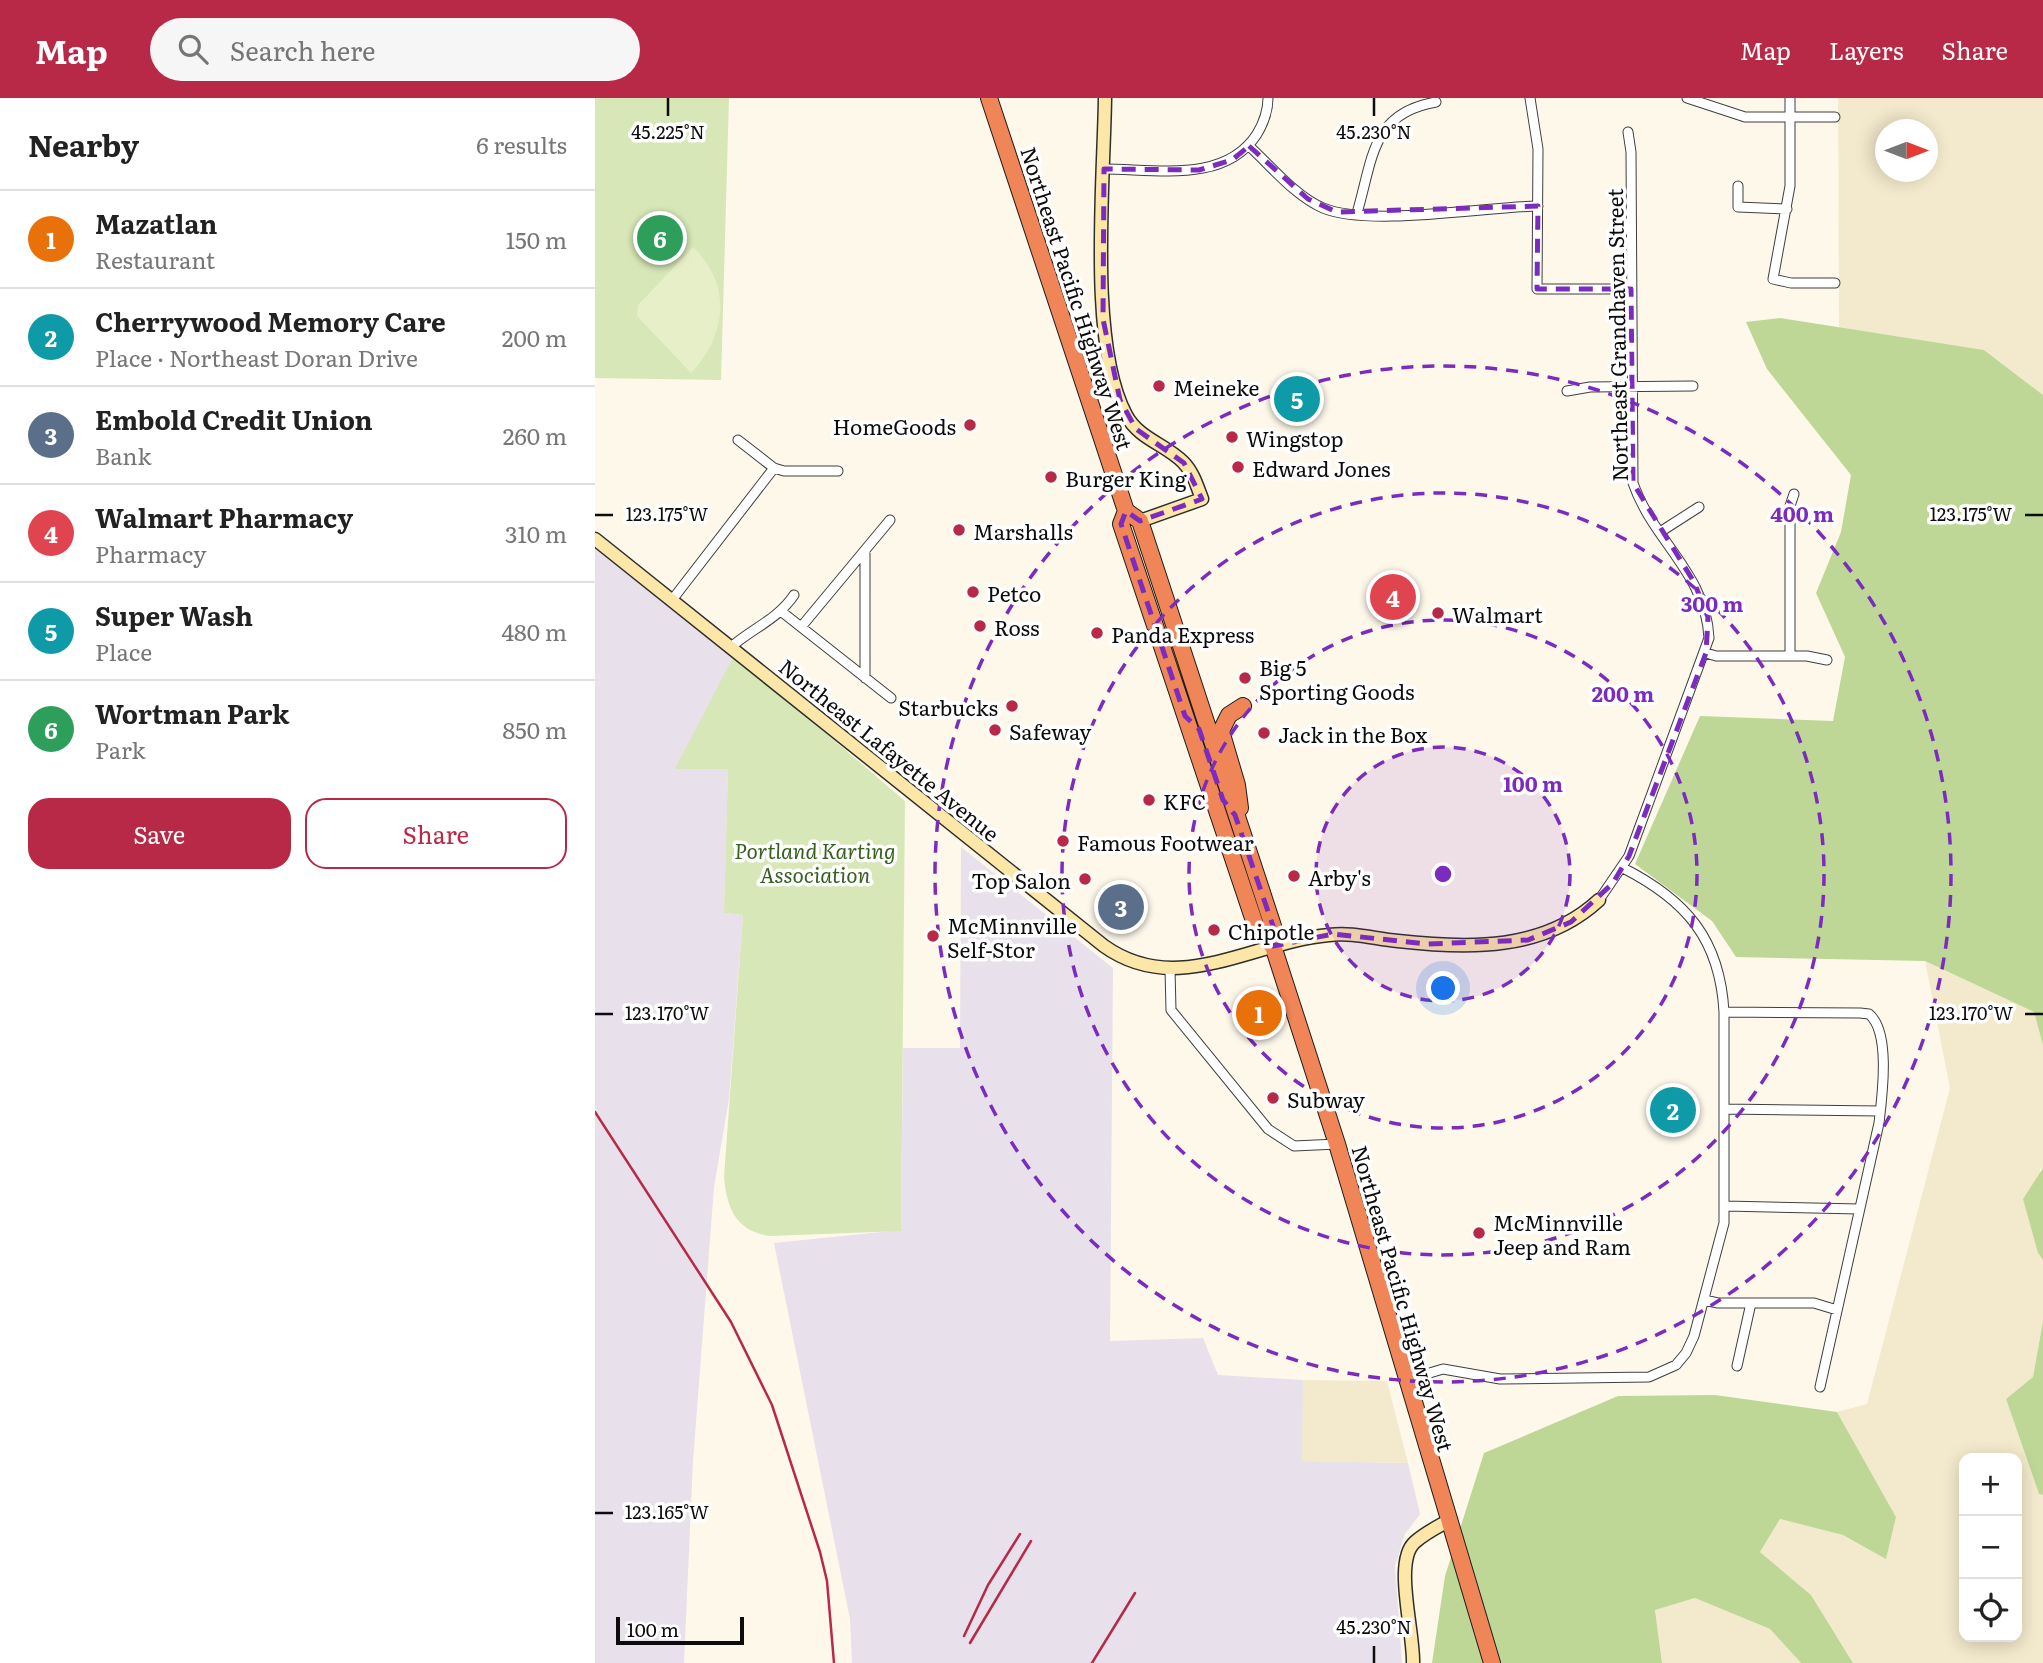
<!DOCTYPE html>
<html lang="en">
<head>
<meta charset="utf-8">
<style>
	:root { --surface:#fff; --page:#f6f6f6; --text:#222; --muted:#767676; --line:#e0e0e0; --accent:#b72946 }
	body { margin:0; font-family:Literata,serif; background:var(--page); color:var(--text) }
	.controls { position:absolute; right:21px; bottom:21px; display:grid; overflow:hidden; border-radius:14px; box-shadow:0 4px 18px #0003 }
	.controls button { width:63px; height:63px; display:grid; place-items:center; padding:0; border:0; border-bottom:2px solid var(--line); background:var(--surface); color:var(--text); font:35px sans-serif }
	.compass { position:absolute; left:1280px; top:21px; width:63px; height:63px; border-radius:50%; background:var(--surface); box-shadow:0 4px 18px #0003; rotate:90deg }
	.scale { position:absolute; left:21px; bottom:18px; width:128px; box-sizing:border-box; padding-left:7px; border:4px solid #0c0c0c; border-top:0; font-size:19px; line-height:24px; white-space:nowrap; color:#0c0c0c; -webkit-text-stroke:5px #fff; paint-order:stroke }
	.you { position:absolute; left:849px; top:891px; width:24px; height:24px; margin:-18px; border:5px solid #fff; border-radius:50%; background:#1a73e8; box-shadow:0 0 0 10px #1a73e833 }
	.badge { display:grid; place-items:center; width:46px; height:46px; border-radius:50%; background:var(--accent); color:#fff; font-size:23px; font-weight:700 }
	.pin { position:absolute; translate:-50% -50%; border:4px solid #fff; box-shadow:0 2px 7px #0006 }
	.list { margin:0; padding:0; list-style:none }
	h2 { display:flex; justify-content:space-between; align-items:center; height:91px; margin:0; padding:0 28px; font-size:30px }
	h2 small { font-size:23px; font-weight:400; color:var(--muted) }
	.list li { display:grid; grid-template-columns:46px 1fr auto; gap:21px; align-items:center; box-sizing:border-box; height:98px; padding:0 28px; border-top:2px solid var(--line) }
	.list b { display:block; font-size:26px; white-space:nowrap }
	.list p { margin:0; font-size:23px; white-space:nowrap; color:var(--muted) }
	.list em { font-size:23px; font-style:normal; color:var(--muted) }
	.actions { display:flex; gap:14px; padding:21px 28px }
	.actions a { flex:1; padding:16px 0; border:2px solid var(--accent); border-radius:21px; text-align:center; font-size:24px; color:var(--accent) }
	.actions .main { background:var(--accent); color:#fff }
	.icon { flex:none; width:38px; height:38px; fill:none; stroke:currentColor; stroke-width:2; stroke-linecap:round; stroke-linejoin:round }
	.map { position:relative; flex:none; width:1448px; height:1565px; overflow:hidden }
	header { display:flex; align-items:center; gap:42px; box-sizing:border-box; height:98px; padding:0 35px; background:var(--accent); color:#fff }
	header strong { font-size:33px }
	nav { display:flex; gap:38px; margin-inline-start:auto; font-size:24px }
	.search { width:490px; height:63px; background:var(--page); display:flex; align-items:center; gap:18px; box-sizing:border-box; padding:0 24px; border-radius:38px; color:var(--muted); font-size:26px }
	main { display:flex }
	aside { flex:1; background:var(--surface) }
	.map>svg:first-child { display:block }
</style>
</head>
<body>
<header>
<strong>Map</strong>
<div class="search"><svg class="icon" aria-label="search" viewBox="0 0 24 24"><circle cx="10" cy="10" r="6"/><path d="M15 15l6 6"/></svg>Search here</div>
<nav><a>Map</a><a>Layers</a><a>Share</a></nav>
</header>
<main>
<aside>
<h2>Nearby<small>6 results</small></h2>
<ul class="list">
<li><span class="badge" style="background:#e8710a">1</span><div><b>Mazatlan</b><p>Restaurant</p></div><em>150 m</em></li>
<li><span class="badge" style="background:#0f9aa8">2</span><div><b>Cherrywood Memory Care</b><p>Place · Northeast Doran Drive</p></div><em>200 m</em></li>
<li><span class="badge" style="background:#5c6f8a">3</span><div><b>Embold Credit Union</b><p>Bank</p></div><em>260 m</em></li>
<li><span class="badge" style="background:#e0444e">4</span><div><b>Walmart Pharmacy</b><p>Pharmacy</p></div><em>310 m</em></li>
<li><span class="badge" style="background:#0f9aa8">5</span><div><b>Super Wash</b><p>Place</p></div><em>480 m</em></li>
<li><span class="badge" style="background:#2e9e5b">6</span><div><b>Wortman Park</b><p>Park</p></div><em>850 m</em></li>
</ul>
<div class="actions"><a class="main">Save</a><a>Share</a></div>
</aside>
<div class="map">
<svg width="1448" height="1565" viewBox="0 0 1448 1565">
	<rect width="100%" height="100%" fill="#fef8eb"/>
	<!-- industrial -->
	<path fill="#e8e0eb" d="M0,449L139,557L81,671H133L129,815L148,817L134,1001L119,1089L98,1363L89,1565H0Z
		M366,749L518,870L515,1243L608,1240L623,1277L708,1282V1363L813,1365L825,1416L810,1436L800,1468L807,1565H257L255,1521L179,1145L306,1132L308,950H365Z"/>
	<!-- farmland -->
	<path fill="#f3eacd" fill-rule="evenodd" d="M1243,0H1448V297L1389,252L1244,230ZM1290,32H1332V74H1290Z
		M1330,863L1439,914L1448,947V1070L1445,1071L1443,1155L1448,1162V1223L1438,1279L1411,1301L1444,1396L1448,1397V1565H1258L1216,1497L1165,1454L1185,1421L1248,1437L1291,1460L1301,1419L1242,1314L1272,1306L1355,990ZM1369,1360H1422V1539H1369Z
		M708,1282L792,1283L813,1365L707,1363Z
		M1100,1500L1175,1531L1206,1565H1067L1060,1512Z"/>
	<!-- green -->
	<path fill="#d7e7b7" d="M0,0H134L126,282L0,280Z
		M139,557L310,703L306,1133L175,1138C141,1133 132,1111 129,1079L148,817L129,815L133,671H80Z"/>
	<!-- forest -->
	<path fill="#bed796" d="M1185,220L1389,252L1448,297V947L1439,914L1330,863L1141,859L1117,823L1040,766L1105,618L1238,623L1250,559L1221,495L1246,434L1256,377L1172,271L1151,224Z
		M1448,1070V1162L1443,1155L1428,1101Z
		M1448,1223V1397L1444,1396L1411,1301L1438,1279Z
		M1120,1297L1242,1314L1301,1419L1291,1461L1248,1437L1185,1421L1165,1454L1216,1497L1258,1565H1206L1175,1531L1100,1500L1060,1512L1067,1565H837L850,1478L889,1355L1023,1298Z"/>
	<!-- pitch -->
	<path fill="#e7efc8" d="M98,149C138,187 131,238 96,275L42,218L43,207Z"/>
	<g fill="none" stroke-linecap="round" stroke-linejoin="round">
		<defs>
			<path id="street" d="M935,0L943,51L942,191H1036
				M1092,0L1150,19H1240
				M1195,0V88L1178,181L1196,185H1240
				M654,48C676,68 700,98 728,110C774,129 889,109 943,108
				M509,71C560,71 630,86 662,36C668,26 673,13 673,0
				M1143,88V109L1192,111
				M762,115C778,61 776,15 841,4
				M972,293L995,289L1098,288
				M179,370L189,373H243
				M1065,434L1104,409
				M77,502L179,370L143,342
				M187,514L296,600
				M206,529L295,422
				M136,549C158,530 183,521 199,497
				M1111,555L1121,558H1212L1232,562
				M1195,558V408L1199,396
				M270,580V452
				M1004,802L1034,758L1114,540C1111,475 1058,443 1038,385L1036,54L1033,34
				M575,871L576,912L673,1031L699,1048L742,1046
				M1129,914L1265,915L1274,916C1296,934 1287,999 1284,1025L1225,1289
				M1129,1011L1285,1013
				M1130,1108L1264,1111
				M1109,1202L1123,1205H1219L1242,1212
				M1142,1268L1156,1205
				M811,1282L848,1271L905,1281L1054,1279L1081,1267L1091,1255L1099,1238L1129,1125V914C1125,841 1091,802 1028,770"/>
			<path id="secondary" d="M510,0C509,82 493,247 531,317C544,341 570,346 588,364C598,374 602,388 607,401L545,423
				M0,441L509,848C582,900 656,844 734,837C758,834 780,841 803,843C874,851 949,853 1004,802
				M818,1565C819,1533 798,1463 820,1444C830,1435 842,1429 853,1423"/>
			<path id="highway" d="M394,0L531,413L545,423L678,828V848L742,1046L897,1565
				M531,413L526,426L662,832L678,848
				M645,710L642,687L626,633L634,617L648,608"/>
		</defs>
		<!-- street casing -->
		<use href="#street" stroke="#3f3f3f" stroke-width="11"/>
		<!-- secondary casing -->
		<use href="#secondary" stroke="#2e2e2e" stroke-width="15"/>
		<!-- highway casing -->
		<use href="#highway" stroke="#1d1d1d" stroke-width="18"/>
		<!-- street -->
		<use href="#street" stroke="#fff" stroke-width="9"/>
		<!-- secondary -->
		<use href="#secondary" stroke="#fce6a8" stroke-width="12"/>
		<!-- highway -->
		<use href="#highway" stroke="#f08658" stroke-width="16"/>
		<!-- rail -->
		<path stroke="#b72946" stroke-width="2.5" d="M0,1014L136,1224L177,1307L225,1454L232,1483L239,1565
			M369,1538L393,1487L425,1436
			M375,1545L436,1443
			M497,1565L540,1495"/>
	</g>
	<!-- marked area -->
	<path fill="none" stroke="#7b2cbf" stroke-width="5" stroke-dasharray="14 9" stroke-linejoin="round" d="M654,48L713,101L742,114L943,108L942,191H1036L1038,385L1099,484L1113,519L1111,555L1034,758L1018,785L976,824L933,842L832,846L738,836L678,848V828L640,717L628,702L604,631L590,618L526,426L531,413L545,423L607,401L589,365L541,331L525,302L508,221L509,71L604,72L637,62Z"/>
	<!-- ticks -->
	<path fill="none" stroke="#0c0c0c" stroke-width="2.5" d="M73,0V18M779,0V18M0,417H18M1430,417H1448M0,916H18M1430,916H1448M0,1415H18M779,1548V1565"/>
	<!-- distance rings -->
	<circle cx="848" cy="776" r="127" fill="#7b2cbf" fill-opacity=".12"/>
	<g fill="none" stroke="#7b2cbf" stroke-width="3.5" stroke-dasharray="12 9">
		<circle cx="848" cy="776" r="127"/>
		<circle cx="848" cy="776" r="254"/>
		<circle cx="848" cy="776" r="381"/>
		<circle cx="848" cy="776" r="508"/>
	</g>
	<!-- markers -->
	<g fill="#b72946" stroke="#fff" stroke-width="2.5">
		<circle cx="564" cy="288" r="7"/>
		<circle cx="375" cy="327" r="7"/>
		<circle cx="637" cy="339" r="7"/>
		<circle cx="643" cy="369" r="7"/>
		<circle cx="456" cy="379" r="7"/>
		<circle cx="364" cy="432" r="7"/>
		<circle cx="378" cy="494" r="7"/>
		<circle cx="843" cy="515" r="7"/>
		<circle cx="385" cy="528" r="7"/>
		<circle cx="502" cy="535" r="7"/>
		<circle cx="650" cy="580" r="7"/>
		<circle cx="417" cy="608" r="7"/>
		<circle cx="400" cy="632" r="7"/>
		<circle cx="669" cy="635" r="7"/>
		<circle cx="554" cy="702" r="7"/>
		<circle cx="468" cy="743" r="7"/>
		<circle cx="699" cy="778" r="7"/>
		<circle cx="490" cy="781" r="7"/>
		<circle cx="619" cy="832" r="7"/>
		<circle cx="338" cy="838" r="7"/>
		<circle cx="678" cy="1000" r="7"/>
		<circle cx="884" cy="1135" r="7"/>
	</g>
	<g text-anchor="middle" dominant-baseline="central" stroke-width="7" stroke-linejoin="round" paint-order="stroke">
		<!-- street labels -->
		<g font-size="21" fill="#0c0c0c" stroke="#fff">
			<text transform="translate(483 200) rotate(72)">Northeast Pacific Highway West</text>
			<text transform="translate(1021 237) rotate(-91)">Northeast Grandhaven Street</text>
			<text transform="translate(295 651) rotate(39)">Northeast Lafayette Avenue</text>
			<text transform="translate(809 1200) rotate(74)">Northeast Pacific Highway West</text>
		</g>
		<!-- poi labels -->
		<g font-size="21" fill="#0c0c0c" stroke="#fff" text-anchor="start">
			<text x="578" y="288">Meineke</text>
			<text x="361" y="327" text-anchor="end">HomeGoods</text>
			<text x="651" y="339">Wingstop</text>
			<text x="657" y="369">Edward Jones</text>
			<text x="470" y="379">Burger King</text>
			<text x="378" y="432">Marshalls</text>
			<text x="392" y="494">Petco</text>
			<text x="857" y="515">Walmart</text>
			<text x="399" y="528">Ross</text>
			<text x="516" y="535">Panda Express</text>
			<text x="664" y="568">Big 5<tspan x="664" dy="24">Sporting Goods</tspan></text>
			<text x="403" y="608" text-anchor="end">Starbucks</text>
			<text x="414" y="632">Safeway</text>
			<text x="683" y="635">Jack in the Box</text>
			<text x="568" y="702">KFC</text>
			<text x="482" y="743">Famous Footwear</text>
			<text x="713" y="778">Arby's</text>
			<text x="476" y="781" text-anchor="end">Top Salon</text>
			<text x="352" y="826">McMinnville<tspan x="352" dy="24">Self-Stor</tspan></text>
			<text x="633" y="832">Chipotle</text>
			<text x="692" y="1000">Subway</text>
			<text x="898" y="1123">McMinnville<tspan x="898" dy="24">Jeep and Ram</tspan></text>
		</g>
		<!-- park labels -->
		<g font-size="21" font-style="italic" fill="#37611f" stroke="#fff">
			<text x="220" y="751">Portland Karting<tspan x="220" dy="24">Association</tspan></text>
		</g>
	</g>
	<g font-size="18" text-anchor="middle" fill="#0c0c0c" stroke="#fff" stroke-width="7" stroke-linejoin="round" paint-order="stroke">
		<text x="73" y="41">45.225°N</text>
		<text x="779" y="41">45.230°N</text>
		<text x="1376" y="423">123.175°W</text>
		<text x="72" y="423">123.175°W</text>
		<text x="1376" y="922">123.170°W</text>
		<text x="72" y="922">123.170°W</text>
		<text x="72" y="1421">123.165°W</text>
		<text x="779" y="1536">45.230°N</text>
	</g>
	<circle cx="848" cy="776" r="10" fill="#7b2cbf" stroke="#fff" stroke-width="3.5"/>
	<g font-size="21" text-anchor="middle" font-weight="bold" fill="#7b2cbf" stroke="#fff" stroke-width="7" stroke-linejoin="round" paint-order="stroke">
		<text x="1207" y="424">400 m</text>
		<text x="1117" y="514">300 m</text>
		<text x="1028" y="604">200 m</text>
		<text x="938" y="694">100 m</text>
	</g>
</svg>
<div class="controls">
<button>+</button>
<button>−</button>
<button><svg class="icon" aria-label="locate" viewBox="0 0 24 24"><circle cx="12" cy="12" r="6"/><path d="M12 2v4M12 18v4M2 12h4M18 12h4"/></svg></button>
</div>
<svg class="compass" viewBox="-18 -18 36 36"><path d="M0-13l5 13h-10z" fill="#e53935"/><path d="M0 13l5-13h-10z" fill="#767676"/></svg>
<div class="scale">100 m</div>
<div class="you"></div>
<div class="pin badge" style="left:664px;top:915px;background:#e8710a">1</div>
<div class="pin badge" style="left:1078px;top:1012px;background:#0f9aa8">2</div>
<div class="pin badge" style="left:526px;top:809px;background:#5c6f8a">3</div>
<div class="pin badge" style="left:798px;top:499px;background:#e0444e">4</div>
<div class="pin badge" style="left:702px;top:301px;background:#0f9aa8">5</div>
<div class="pin badge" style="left:65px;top:140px;background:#2e9e5b">6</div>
</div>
</main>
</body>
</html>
